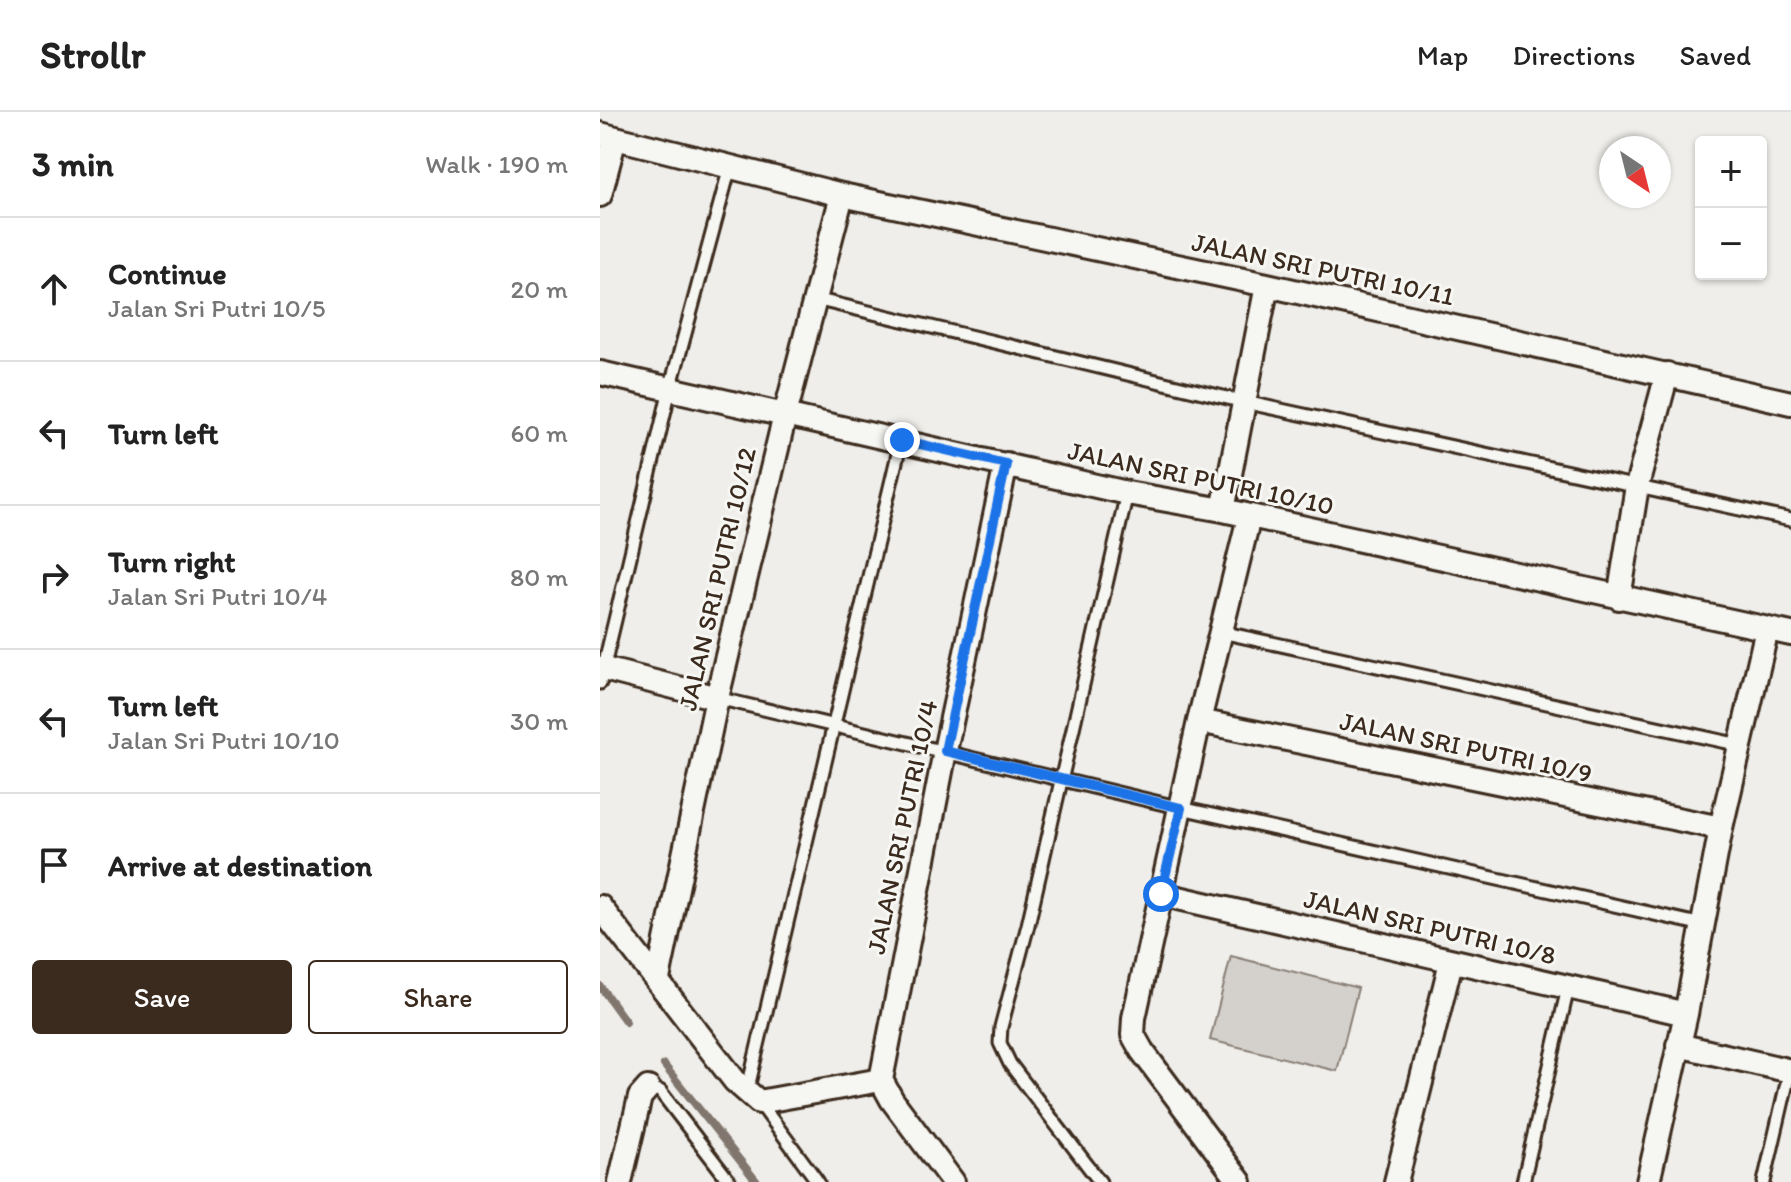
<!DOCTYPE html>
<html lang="en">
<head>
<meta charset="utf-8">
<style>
	:root { --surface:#fff; --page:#f2f2f2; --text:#222; --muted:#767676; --line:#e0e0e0; --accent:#3b2a1e }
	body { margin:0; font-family:Itim,sans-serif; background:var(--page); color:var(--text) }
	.controls { position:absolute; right:24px; top:24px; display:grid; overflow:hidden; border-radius:8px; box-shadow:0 2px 6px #0004 }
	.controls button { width:72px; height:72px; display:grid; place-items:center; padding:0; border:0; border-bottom:2px solid var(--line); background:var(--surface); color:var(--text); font:40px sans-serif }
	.compass { position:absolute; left:999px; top:24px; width:72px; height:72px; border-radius:50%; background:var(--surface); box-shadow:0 2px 6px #0004; rotate:145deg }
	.stop { position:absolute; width:24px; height:24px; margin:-18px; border:6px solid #1a73e8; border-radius:50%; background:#fff }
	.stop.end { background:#1a73e8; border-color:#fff; box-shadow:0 2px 8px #0008 }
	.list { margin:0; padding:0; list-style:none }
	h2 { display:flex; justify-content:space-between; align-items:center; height:104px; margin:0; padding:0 32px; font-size:34px }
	h2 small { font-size:26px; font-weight:400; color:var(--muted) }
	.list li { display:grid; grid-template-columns:52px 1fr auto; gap:24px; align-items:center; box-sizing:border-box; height:144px; padding:0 32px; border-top:2px solid var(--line) }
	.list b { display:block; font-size:30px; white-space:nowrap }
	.list p { margin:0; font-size:26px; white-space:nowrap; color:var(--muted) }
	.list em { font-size:26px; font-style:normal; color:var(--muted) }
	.actions { display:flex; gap:16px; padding:24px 32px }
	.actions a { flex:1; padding:18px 0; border:2px solid var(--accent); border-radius:8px; text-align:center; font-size:28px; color:var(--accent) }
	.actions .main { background:var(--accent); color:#fff }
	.icon { flex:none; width:44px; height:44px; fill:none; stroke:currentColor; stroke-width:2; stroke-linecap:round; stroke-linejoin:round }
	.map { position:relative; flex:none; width:1191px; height:1070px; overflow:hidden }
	header { display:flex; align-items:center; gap:48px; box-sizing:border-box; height:112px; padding:0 40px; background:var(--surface); border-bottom:2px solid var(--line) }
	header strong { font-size:38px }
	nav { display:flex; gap:44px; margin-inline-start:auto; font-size:28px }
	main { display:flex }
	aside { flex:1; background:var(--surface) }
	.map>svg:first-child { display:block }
</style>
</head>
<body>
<header>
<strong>Strollr</strong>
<nav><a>Map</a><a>Directions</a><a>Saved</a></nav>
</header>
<main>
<aside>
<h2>3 min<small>Walk · 190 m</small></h2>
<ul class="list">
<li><svg class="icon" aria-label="ahead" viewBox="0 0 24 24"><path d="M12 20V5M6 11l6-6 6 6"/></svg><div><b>Continue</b><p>Jalan Sri Putri 10/5</p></div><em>20 m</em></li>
<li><svg class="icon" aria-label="left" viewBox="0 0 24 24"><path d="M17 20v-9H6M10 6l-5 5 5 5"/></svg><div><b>Turn left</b></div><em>60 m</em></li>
<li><svg class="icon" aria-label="right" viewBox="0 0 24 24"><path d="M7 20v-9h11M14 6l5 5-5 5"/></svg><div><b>Turn right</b><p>Jalan Sri Putri 10/4</p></div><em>80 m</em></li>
<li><svg class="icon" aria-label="left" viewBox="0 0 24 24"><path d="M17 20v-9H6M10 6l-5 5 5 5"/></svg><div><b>Turn left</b><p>Jalan Sri Putri 10/10</p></div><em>30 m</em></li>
<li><svg class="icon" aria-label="arrive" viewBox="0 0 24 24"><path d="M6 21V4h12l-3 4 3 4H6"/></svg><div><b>Arrive at destination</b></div></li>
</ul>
<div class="actions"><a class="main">Save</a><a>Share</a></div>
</aside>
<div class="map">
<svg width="1191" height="1070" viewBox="0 0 1191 1070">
	<rect width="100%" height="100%" fill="#efeeea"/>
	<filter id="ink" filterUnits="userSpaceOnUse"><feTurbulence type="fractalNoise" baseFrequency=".0125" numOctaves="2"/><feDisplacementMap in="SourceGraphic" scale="16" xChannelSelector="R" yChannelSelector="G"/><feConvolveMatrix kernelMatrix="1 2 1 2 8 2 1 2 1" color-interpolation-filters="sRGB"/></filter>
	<g filter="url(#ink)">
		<!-- green -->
		<path fill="#d4d1cc" stroke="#887e75" stroke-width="2" d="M631,844L758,876L737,959L610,928Z"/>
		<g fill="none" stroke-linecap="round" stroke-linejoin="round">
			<!-- stream -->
			<path stroke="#81766d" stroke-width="8" d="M0,874L26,910
				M64,953L157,1070"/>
			<defs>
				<path id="service" d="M215,187L644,290L1191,408
					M621,520L1140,633
					M0,571L70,277L130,55
					M117,586L581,696L1103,813
					M48,976L60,979L130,1070
					M147,980L301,329
					M159,990L218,1070
					M500,1070L410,952L400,931L401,915L428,813L527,381
					M923,1070L968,876
					M1164,1070L1190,958"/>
				<path id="minor" d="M0,22L242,83L667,173L1191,291
					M0,83L15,26
					M0,261L527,381L623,398L1191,522
					M623,398L667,173
					M1019,486L1037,374L1067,262
					M0,556L117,586
					M599,609L1121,716
					M561,782L1086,902
					M0,795L135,969L159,990L281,968
					M58,867L117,586L185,303L242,83
					M1078,933L1191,959
					M20,1070L40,985L48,976
					M353,1070L292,988L281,968L345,639L406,352
					M640,1070L542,939L533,923L534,906L599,609L649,405
					M796,1070L851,850
					M1048,1070L1086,902L1121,716L1167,517"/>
			</defs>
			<!-- service casing -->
			<use href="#service" stroke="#3b2a1e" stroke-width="17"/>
			<!-- minor casing -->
			<use href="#minor" stroke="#3b2a1e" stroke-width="28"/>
			<!-- service -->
			<use href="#service" stroke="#f6f6f2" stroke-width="11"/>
			<!-- minor -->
			<use href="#minor" stroke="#f6f6f2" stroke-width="22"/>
		</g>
	</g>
	<g fill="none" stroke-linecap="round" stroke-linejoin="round" filter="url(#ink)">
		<!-- route -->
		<path stroke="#1a73e8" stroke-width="10" d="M302,328L406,352L345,639L581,696L561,782"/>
	</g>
	<g text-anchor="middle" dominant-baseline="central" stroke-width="6" stroke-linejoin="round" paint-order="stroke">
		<!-- street labels -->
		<g font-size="26" fill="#3b2a1e" stroke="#f6f6f2">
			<text transform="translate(723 157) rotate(12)">JALAN SRI PUTRI 10/11</text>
			<text transform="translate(601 366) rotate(12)">JALAN SRI PUTRI 10/10</text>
			<text transform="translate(117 467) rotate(-77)">JALAN SRI PUTRI 10/12</text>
			<text transform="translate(866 635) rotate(12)">JALAN SRI PUTRI 10/9</text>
			<text transform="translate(302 715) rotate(-78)">JALAN SRI PUTRI 10/4</text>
			<text transform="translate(830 815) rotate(13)">JALAN SRI PUTRI 10/8</text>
		</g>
	</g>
</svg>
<div class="controls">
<button>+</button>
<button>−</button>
</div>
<svg class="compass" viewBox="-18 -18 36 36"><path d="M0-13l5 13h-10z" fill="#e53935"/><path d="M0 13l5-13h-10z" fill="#767676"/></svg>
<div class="stop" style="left:561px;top:782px"></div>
<div class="stop end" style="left:302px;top:328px"></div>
</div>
</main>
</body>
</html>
